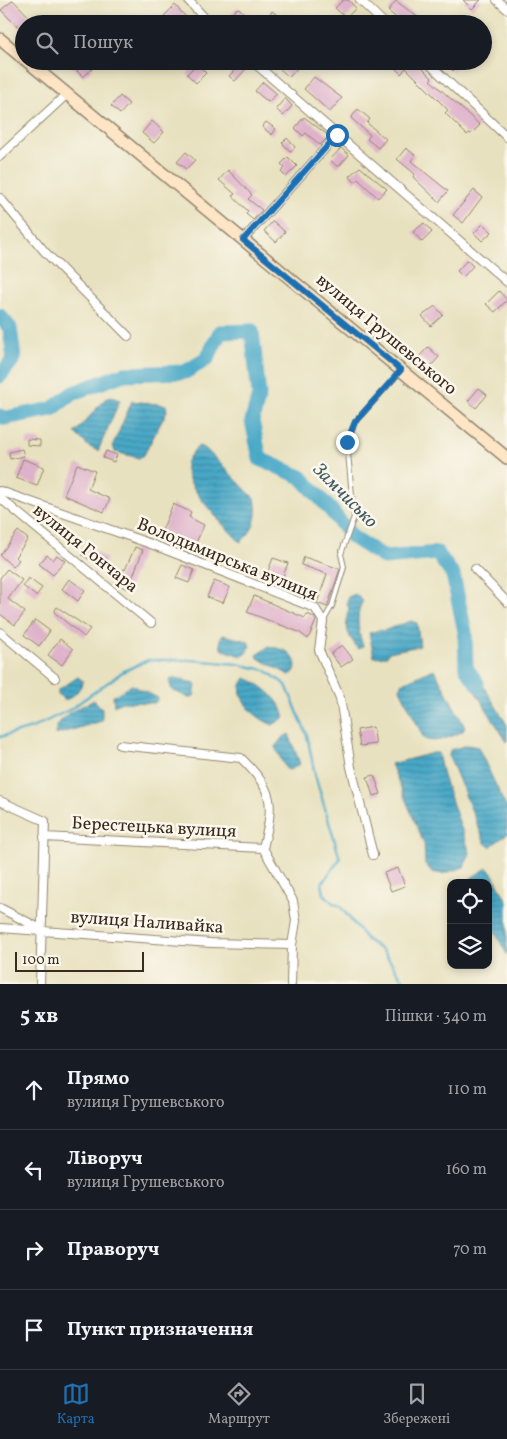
<!DOCTYPE html>
<html lang="uk">
<head>
<meta charset="utf-8">
<style>
	:root { --surface:#171b24; --page:#242831; --text:#f1f3f6; --muted:#9ea1a6; --line:#363941; --accent:#1f6fb2 }
	body { margin:0; font-family:Vollkorn,serif; background:var(--page); color:var(--text) }
	.controls { position:absolute; right:15px; bottom:15px; display:grid; overflow:hidden; border-radius:10px; box-shadow:0 2px 8px #0003 }
	.controls button { width:45px; height:45px; display:grid; place-items:center; padding:0; border:0; border-bottom:1px solid var(--line); background:var(--surface); color:var(--text); font:25px sans-serif }
	.scale { position:absolute; left:15px; bottom:12px; width:129px; box-sizing:border-box; padding-left:5px; border:2px solid #3b2a1e; border-top:0; font-size:14px; line-height:18px; white-space:nowrap; color:#3b2a1e; -webkit-text-stroke:4px #fbf7ec; paint-order:stroke }
	.stop { position:absolute; width:15px; height:15px; margin:-11px; border:4px solid #1f6fb2; border-radius:50%; background:#fff }
	.stop.end { background:#1f6fb2; border-color:#fff; box-shadow:0 1px 5px #0008 }
	.list { margin:0; padding:0; list-style:none }
	h2 { display:flex; justify-content:space-between; align-items:center; height:65px; margin:0; padding:0 20px; font-size:21px }
	h2 small { font-size:16px; font-weight:400; color:var(--muted) }
	.list li { display:grid; grid-template-columns:32px 1fr auto; gap:15px; align-items:center; box-sizing:border-box; height:80px; padding:0 20px; border-top:1px solid var(--line) }
	.list b { display:block; font-size:19px; white-space:nowrap }
	.list p { margin:0; font-size:16px; white-space:nowrap; color:var(--muted) }
	.list em { font-size:16px; font-style:normal; color:var(--muted) }
	.icon { flex:none; width:28px; height:28px; fill:none; stroke:currentColor; stroke-width:2; stroke-linecap:round; stroke-linejoin:round }
	.map { position:relative; flex:none; width:507px; height:984px; overflow:hidden }
	.search { position:absolute; background:var(--surface); box-shadow:0 2px 8px #0003; left:15px; right:15px; top:15px; height:55px; display:flex; align-items:center; gap:12px; box-sizing:border-box; padding:0 18px; border-radius:28px; color:var(--muted); font-size:19px }
	.sheet { height:385px; background:var(--surface) }
	nav { display:flex; justify-content:space-around; align-items:center; box-sizing:border-box; height:70px; border-top:1px solid var(--line); background:var(--surface); font-size:14px; color:var(--muted) }
	nav a { display:grid; justify-items:center; gap:2px }
	nav .on { color:var(--accent) }
	.map>svg:first-child { display:block }
</style>
</head>
<body>
<div class="map">
<svg width="507" height="984" viewBox="0 0 507 984">
	<defs>
		<pattern id="water-rules" width="6" height="5" patternUnits="userSpaceOnUse" patternTransform="scale(1.25)"><rect width="6" height="5" fill="#48a8c7"/><path d="M0 2.5h6" fill="none" stroke="#3d89a1"/></pattern>
	</defs>
	<rect width="100%" height="100%" fill="#fbf7ec"/>
	<filter id="ink" filterUnits="userSpaceOnUse"><feTurbulence type="fractalNoise" baseFrequency=".02" numOctaves="2"/><feDisplacementMap in="SourceGraphic" scale="10" xChannelSelector="R" yChannelSelector="G"/><feConvolveMatrix kernelMatrix="1 2 1 2 8 2 1 2 1" color-interpolation-filters="sRGB"/></filter>
	<filter id="wash" filterUnits="userSpaceOnUse"><feTurbulence type="fractalNoise" baseFrequency=".0096" numOctaves="4" result="noise"/><feDisplacementMap in="SourceGraphic" scale="20" xChannelSelector="R" yChannelSelector="G"/><feGaussianBlur stdDeviation="1.12" result="paint"/><feColorMatrix in="noise" values="0 0 0 0 0 0 0 0 0 0 0 0 0 0 0 0 0 1.4 0 .05"/><feComposite in="paint" operator="in"/></filter>
	<g filter="url(#wash)">
		<rect width="100%" height="100%" fill="#e8e1bf"/>
		<!-- water -->
		<path fill="url(#water-rules)" stroke="#426972" d="M111,397L120,400L98,451L88,446L75,433L105,399Z
			M132,401L166,405L167,411L144,455L139,458L115,452L113,445Z
			M199,446L206,449L255,499C259,514 254,533 240,542C227,529 182,484 186,465C187,458 194,450 199,446Z
			M355,594L363,601C355,614 358,631 363,646L359,649C348,638 343,624 349,609L347,604L348,597Z
			M411,621L417,623L420,646L389,652L387,656L374,657L369,633L379,630L383,631Z
			M223,635L248,641L250,647L245,655L241,656L221,649L220,639Z
			M269,646C275,648 284,649 289,653C296,658 300,672 289,675L258,658L257,655Z
			M466,668H473L507,725V742L466,677Z
			M434,669L465,727L463,731C451,737 437,744 424,739L400,689L401,684Z
			M78,677L83,681C81,689 72,699 64,700L58,694V690Z
			M172,678L194,683L196,686L194,696L189,698L172,690L169,681Z
			M245,678C261,683 281,700 285,717L273,725C256,719 230,696 245,678Z
			M132,685L158,698L155,703L122,702L114,706L113,696Z
			M94,700L102,708V721L55,735C56,716 79,708 94,700Z
			M289,734L300,764L290,770L286,769L275,747L282,738Z
			M468,745L478,747L507,809V834L490,847L485,843L449,756L450,750Z
			M433,753H438L443,776L470,853L464,867L442,874L432,872L425,864L424,844L391,764Z
			M487,868L491,871L507,901V955L488,919V883H471V878Z"/>
		<g fill="none" stroke-linecap="round" stroke-linejoin="round">
			<!-- stream -->
			<path stroke="#48a8c7" stroke-width="2.5" d="M0,737L32,728L69,710L124,671L148,660H191L237,664L265,670L286,685L307,735L315,775L340,859L322,883L324,894L333,903L340,906L367,940L383,951L406,984"/>
			<!-- river -->
			<path stroke="#48a8c7" stroke-width="15" d="M0,316L10,328L14,358L0,376
				M0,416L6,418L52,409L73,393L124,374L185,372L207,359L220,332L252,331L259,395L252,421L260,459L301,477L330,509L352,537L385,558L437,553L453,575L465,632L466,668L477,683"/>
		</g>
		<g id="blocks">
			<!-- building -->
			<path fill="#dfb2cb" d="M13,0L36,24H24V31L11,20L1,10Z
				M343,0H348L356,8L346,18L335,8Z
				M463,0H481L472,9Z
				M396,1L415,15L425,24H404L388,11Z
				M175,5L184,15L194,24H164L168,20L164,16Z
				M239,8L244,13L242,15L246,18L241,24H223L236,9Z
				M272,11L281,18L277,24H272L266,19Z
				M67,61H86L93,68L83,77Z
				M235,61H240L247,68L235,81L229,76L234,71L229,67Z
				M271,61H304L289,77Z
				M388,61H415L432,78L430,80L480,125L471,134L469,133L467,135L445,113L448,110L406,68L401,74Z
				M443,61H463L453,71Z
				M197,64L206,73L196,83L187,74Z
				M314,77L342,98L330,112L304,89Z
				M263,82L277,94L268,102L255,91Z
				M120,96L129,104L120,114L111,106Z
				M285,98L292,106L283,116L276,109Z
				M358,109L370,119L367,123L386,139L378,148L367,139L370,135L351,118Z
				M304,117L329,136L320,145L306,133L303,136L295,128Z
				M152,121L164,132L154,143L142,133Z
				M266,122L276,129L272,135L262,127Z
				M287,138L295,147L291,152L282,143Z
				M341,148L349,155L338,167L330,160Z
				M406,148L415,155L411,161L448,191L439,202L413,177L415,174L397,159Z
				M186,152L195,160L186,169L177,162Z
				M288,157L297,166L286,177L281,172L285,168L281,164Z
				M360,167L387,189L378,198L358,179L355,182L349,176Z
				M228,170L252,195L248,199L262,210L253,220L246,214L248,211L232,196L235,194L219,180Z
				M474,190L482,197L463,223L453,215Z
				M273,221L285,232L276,242L264,231Z
				M424,223L432,232L422,242L413,232Z
				M483,224L492,232L482,241L474,233Z
				M467,260L473,266L463,277L457,271Z
				M499,291L507,300L495,312L486,304Z
				M435,306L443,315L431,326L422,316Z
				M428,347L439,357L431,366L419,357Z
				M479,388L487,395L476,408L468,401Z
				M27,439L40,440V446L27,445Z
				M22,449L24,456L10,459L9,452Z
				M106,451L117,455L114,462L103,458Z
				M23,459L44,467L37,486L16,478Z
				M77,464L95,471L88,489L110,499L104,512L64,495Z
				M173,504L191,512L189,517L204,525L191,554L180,549L183,543L161,533Z
				M18,531L28,539L15,557L19,560L13,567L0,555Z
				M87,547L107,559L102,567L82,555Z
				M135,547L143,550L128,589L115,583L123,569L125,570Z
				M47,555L53,560L57,555L65,561L53,575L39,564Z
				M304,557L340,569L327,607L317,603L327,574L301,565Z
				M273,558L288,563L282,579L267,574Z
				M182,565L194,570L189,583L176,578Z
				M7,569L22,580L8,599L25,612L15,625L0,614V578Z
				M28,578L42,588L36,596L23,586Z
				M69,579L85,590L78,601L62,589Z
				M214,581L230,587L223,603L207,597Z
				M254,596L305,618L307,614L314,617L316,621L308,639L299,632L247,612Z
				M57,607L90,629L84,637L54,612Z
				M35,620L50,631L39,646L24,635Z
				M60,639L73,649L62,665L48,655Z
				M342,645L353,659L341,667L331,654Z
				M373,727L376,744L360,746L357,730Z
				M374,775L381,794L373,796L367,777Z
				M398,868L405,886L391,891L384,873Z"/>
		</g>
	</g>
	<g filter="url(#ink)">
		<use href="#blocks" fill-opacity="0" stroke="#92866e" stroke-width="1"/>
		<g fill="none" stroke-linecap="round" stroke-linejoin="round">
			<defs>
				<path id="lane" d="M324,620L332,606L344,567L341,554L354,517L347,442L355,422L400,372"/>
				<path id="street" d="M188,0L210,24
					M360,0L385,24
					M497,0L507,9
					M252,61L507,282
					M426,61L507,137
					M0,156L67,94
					M0,198L45,252L128,336
					M243,240L337,135
					M0,491L151,544L315,608L323,621L319,650L340,698L351,767L373,855
					M0,498L151,623
					M475,569L507,602
					M0,632L55,678
					M120,745L241,758C275,792 274,803 263,848
					M0,801L45,821L40,984
					M44,837L263,848
					M263,848L293,901L296,921L292,945L291,984
					M0,908L39,928
					M0,928L211,943L292,945"/>
				<path id="secondary" d="M0,39L24,59
					M27,61L507,458"/>
			</defs>
			<!-- lane casing -->
			<use href="#lane" stroke="#92866e" stroke-width="6"/>
			<!-- street casing -->
			<use href="#street" stroke="#92866e" stroke-width="10"/>
			<!-- secondary casing -->
			<use href="#secondary" stroke="#92866e" stroke-width="14"/>
			<!-- lane -->
			<use href="#lane" stroke="#fff" stroke-width="4"/>
			<!-- street -->
			<use href="#street" stroke="#fff" stroke-width="8"/>
			<!-- secondary -->
			<use href="#secondary" stroke="#fde5c5" stroke-width="11"/>
		</g>
	</g>
	<g fill="none" stroke-linecap="round" stroke-linejoin="round" filter="url(#ink)">
		<!-- route -->
		<path stroke="#1f6fb2" stroke-width="6" d="M337,135L243,240L401,370L355,422L347,442"/>
	</g>
	<g text-anchor="middle" dominant-baseline="central" stroke-width="5" stroke-linejoin="round" paint-order="stroke">
		<!-- street labels -->
		<g font-size="18" fill="#3b2a1e" stroke="#fbf7ec">
			<text transform="translate(386 335) rotate(40)">вулиця Грушевського</text>
			<text transform="translate(85 549) rotate(39)">вулиця Гончара</text>
			<text transform="translate(227 560) rotate(22)">Володимирська вулиця</text>
			<text transform="translate(154 828) rotate(3)">Берестецька вулиця</text>
			<text transform="translate(147 923) rotate(4)">вулиця Наливайка</text>
		</g>
		<!-- water labels -->
		<g font-size="19" font-style="italic" fill="#405c62" stroke="#fbf7ec">
			<text transform="translate(345 496) rotate(45)">Замчисько</text>
		</g>
	</g>
</svg>
<div class="controls">
<button><svg class="icon" aria-label="locate" viewBox="0 0 24 24"><circle cx="12" cy="12" r="6"/><path d="M12 2v4M12 18v4M2 12h4M18 12h4"/></svg></button>
<button><svg class="icon" aria-label="layers" viewBox="0 0 24 24"><path d="M12 4l9 5-9 5-9-5zM3 14l9 5 9-5"/></svg></button>
</div>
<div class="scale">100 m</div>
<div class="stop" style="left:337px;top:135px"></div>
<div class="stop end" style="left:347px;top:442px"></div>
<div class="search"><svg class="icon" aria-label="search" viewBox="0 0 24 24"><circle cx="10" cy="10" r="6"/><path d="M15 15l6 6"/></svg>Пошук</div>
</div>
<section class="sheet">
<h2>5 хв<small>Пішки · 340 m</small></h2>
<ul class="list">
<li><svg class="icon" aria-label="ahead" viewBox="0 0 24 24"><path d="M12 20V5M6 11l6-6 6 6"/></svg><div><b>Прямо</b><p>вулиця Грушевського</p></div><em>110 m</em></li>
<li><svg class="icon" aria-label="left" viewBox="0 0 24 24"><path d="M17 20v-9H6M10 6l-5 5 5 5"/></svg><div><b>Ліворуч</b><p>вулиця Грушевського</p></div><em>160 m</em></li>
<li><svg class="icon" aria-label="right" viewBox="0 0 24 24"><path d="M7 20v-9h11M14 6l5 5-5 5"/></svg><div><b>Праворуч</b></div><em>70 m</em></li>
<li><svg class="icon" aria-label="arrive" viewBox="0 0 24 24"><path d="M6 21V4h12l-3 4 3 4H6"/></svg><div><b>Пункт призначення</b></div></li>
</ul>
</section>
<nav>
<a class="on"><svg class="icon" aria-label="map" viewBox="0 0 24 24"><path d="M3 6l6-2 6 2 6-2v14l-6 2-6-2-6 2zM9 4v14M15 6v14"/></svg>Карта</a>
<a><svg class="icon" aria-label="directions" viewBox="0 0 24 24"><path d="M12 3l9 9-9 9-9-9zM9 14v-3h6M13 9l2 2-2 2"/></svg>Маршрут</a>
<a><svg class="icon" aria-label="saved" viewBox="0 0 24 24"><path d="M7 4h10v16l-5-4-5 4z"/></svg>Збережені</a>
</nav>
</body>
</html>
